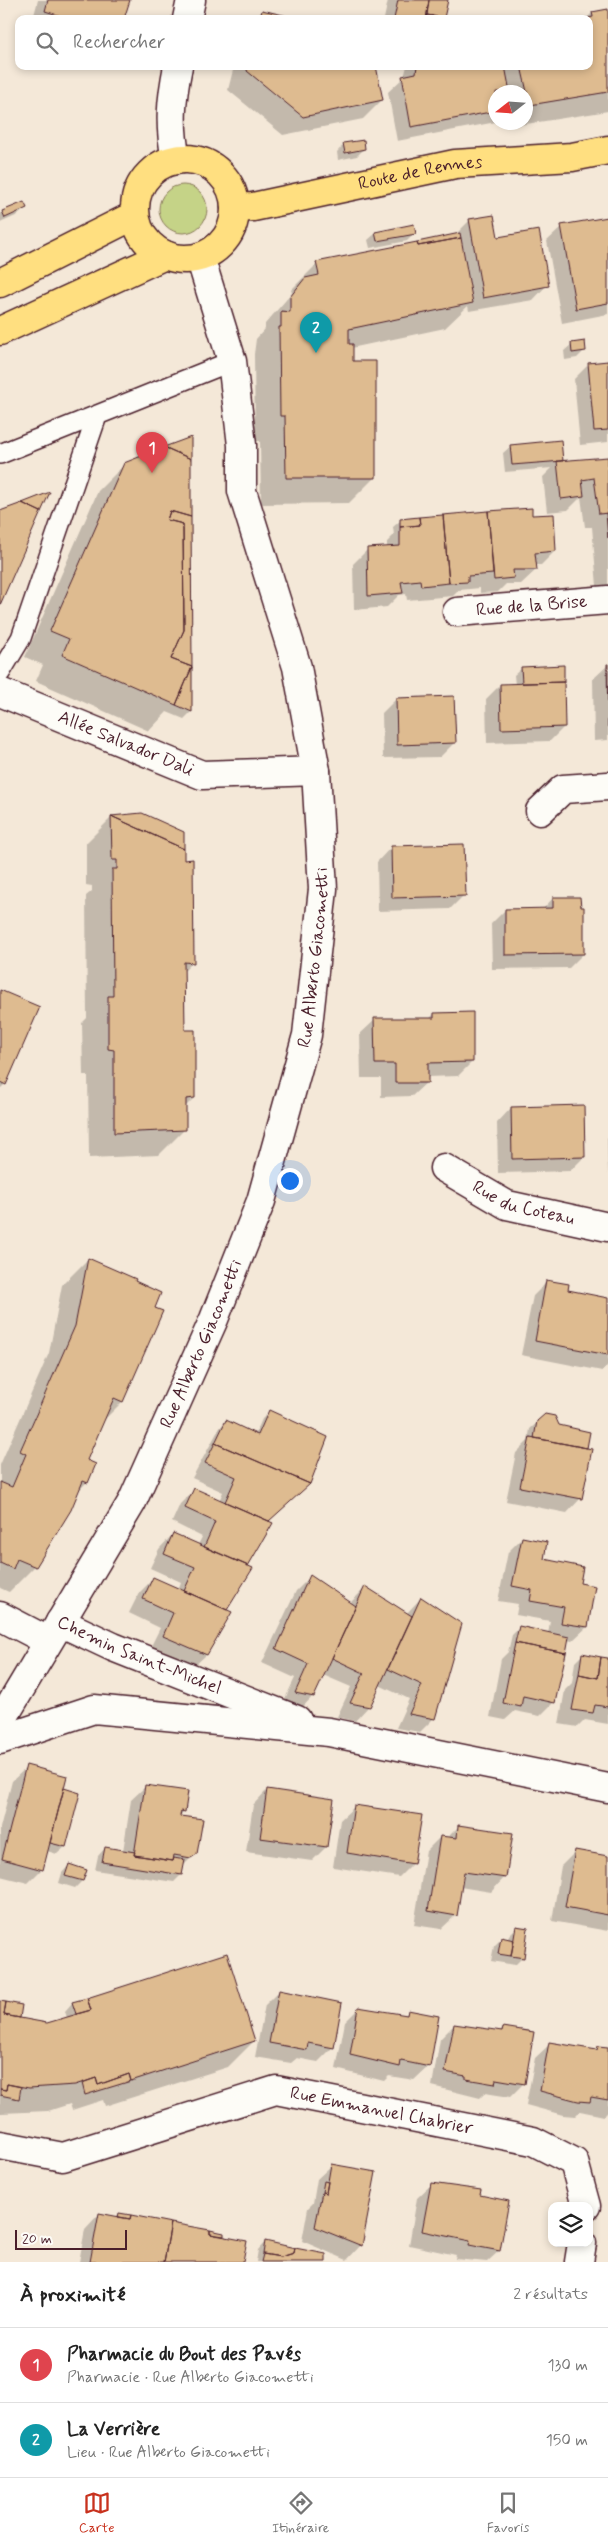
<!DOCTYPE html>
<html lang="fr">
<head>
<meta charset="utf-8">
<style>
	:root { --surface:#fff; --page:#f6f6f6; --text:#222; --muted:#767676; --line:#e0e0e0; --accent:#c8321e }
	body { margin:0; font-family:Mynerve,sans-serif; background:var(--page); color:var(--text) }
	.controls { position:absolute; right:15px; bottom:15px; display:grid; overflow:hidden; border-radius:10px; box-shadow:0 2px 8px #0003 }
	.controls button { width:45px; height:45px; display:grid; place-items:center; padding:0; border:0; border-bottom:1px solid var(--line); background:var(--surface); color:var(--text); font:25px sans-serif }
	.compass { position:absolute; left:488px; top:85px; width:45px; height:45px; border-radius:50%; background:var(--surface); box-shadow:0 2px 8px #0003; rotate:253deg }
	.scale { position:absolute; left:15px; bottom:12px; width:112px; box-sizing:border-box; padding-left:5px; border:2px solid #4a1f2b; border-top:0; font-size:14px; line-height:18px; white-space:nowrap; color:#4a1f2b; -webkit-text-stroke:4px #fdfcf7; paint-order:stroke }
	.you { position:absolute; left:289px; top:1180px; width:18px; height:18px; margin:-12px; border:4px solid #fff; border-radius:50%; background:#1a73e8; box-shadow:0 0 0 8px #1a73e833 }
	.badge { display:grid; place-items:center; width:32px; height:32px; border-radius:50%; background:var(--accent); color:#fff; font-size:16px; font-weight:700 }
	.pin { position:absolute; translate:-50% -41px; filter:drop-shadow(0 1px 2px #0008) }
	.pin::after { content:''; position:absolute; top:26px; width:18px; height:15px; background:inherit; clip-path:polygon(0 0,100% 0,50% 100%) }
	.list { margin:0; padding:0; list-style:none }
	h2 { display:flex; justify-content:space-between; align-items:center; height:65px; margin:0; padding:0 20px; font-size:21px }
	h2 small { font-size:16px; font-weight:400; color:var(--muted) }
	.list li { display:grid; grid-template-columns:32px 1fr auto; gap:15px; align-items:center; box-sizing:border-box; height:75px; padding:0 20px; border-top:1px solid var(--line) }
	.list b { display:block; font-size:19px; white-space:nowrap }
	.list p { margin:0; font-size:16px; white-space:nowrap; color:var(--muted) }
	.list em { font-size:16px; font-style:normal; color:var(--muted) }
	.icon { flex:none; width:28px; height:28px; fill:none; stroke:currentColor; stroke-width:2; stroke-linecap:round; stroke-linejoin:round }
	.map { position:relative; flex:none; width:608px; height:2262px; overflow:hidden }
	.search { position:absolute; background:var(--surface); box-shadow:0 2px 8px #0003; left:15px; right:15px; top:15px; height:55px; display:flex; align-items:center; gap:12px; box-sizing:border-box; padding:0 18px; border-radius:10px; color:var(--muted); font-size:19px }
	.sheet { height:215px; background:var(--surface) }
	nav { display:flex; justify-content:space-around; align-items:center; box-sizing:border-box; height:70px; border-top:1px solid var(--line); background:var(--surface); font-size:14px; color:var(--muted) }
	nav a { display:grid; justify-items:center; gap:2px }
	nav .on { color:var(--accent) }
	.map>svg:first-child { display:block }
</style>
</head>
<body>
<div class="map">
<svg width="608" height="2262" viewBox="0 0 608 2262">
	<rect width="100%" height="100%" fill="#f4e8d8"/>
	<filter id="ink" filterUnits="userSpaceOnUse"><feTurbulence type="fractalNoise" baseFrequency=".02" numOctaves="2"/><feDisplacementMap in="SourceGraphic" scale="10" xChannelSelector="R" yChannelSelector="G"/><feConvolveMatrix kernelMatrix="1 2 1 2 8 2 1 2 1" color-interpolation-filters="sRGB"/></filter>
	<g filter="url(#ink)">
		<!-- green -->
		<path fill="#c5d387" stroke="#887959" d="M159 209a24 24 0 1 1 48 0a24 24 0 1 1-48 0Z"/>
		<!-- shadow -->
		<path fill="#0003" d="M38,0H128L123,19H33Z
			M388,0H447L442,19H384Z
			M608,10V111L507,127L506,122H526V92H496V122L397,141L388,92L404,77L407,66H589V19H586L592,13Z
			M262,11L295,19H255Z
			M234,66H367L382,100L363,119L283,135L228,90Z
			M344,144L364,149L357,156L338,160L337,152Z
			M23,203L26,208L18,215L0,223V215L2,212Z
			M608,218V314L562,323L547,241L562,227Z
			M469,221L547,285L533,300L469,311L468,306L445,328L351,348V363L375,477L349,503L261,504L260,441H255L254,354L256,339L265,329V324L292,293L291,290L317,264L455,235Z
			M376,233H415L407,241L370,248L368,240Z
			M572,344L584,351L577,358L565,360L564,351Z
			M608,363V442L580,445L574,379L589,364Z
			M511,446L562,462L608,458V599L604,585L597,586L592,527H585L581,497L568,510L547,512L543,477L552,468L505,472L503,453Z
			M125,464L191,667V712L184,719L167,712L149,731L36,681L43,665L25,657L98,491Z
			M531,509V517L555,551L541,565H535L536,570L521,584H506L498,592L480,593V588L459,590L453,596L407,600L406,594L399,595L387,607L354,610L353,564L368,549L387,548V542L394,535L393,527L401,520Z
			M608,665V740L594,741L593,679Z
			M563,666L564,727L550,741L487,743L486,699L500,685H515L514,675L522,668Z
			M396,699L454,743L440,757L383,758L382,713Z
			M112,817L183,861L193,962L183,972L184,1031L194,1098L185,1107V1129L159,1155L89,1158L88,1075H83L82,1023L87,1018L86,896L92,891V886L86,885V843Z
			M391,847L464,895L450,909L378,911L377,862Z
			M553,898L583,954L569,968L492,969L491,924L505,910L543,909Z
			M0,991L5,1084L0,1089Z
			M434,1014L472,1062L458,1076L427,1077V1082L412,1096L381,1097V1078H361L360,1034L375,1020L429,1019Z
			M511,1108L584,1157L570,1171L498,1173L497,1123Z
			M608,1138V1176L607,1139Z
			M88,1259L133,1282L154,1308L162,1312L122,1402L103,1421L86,1461L87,1482L78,1491L35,1566L9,1592L0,1588V1465L49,1353L62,1285Z
			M547,1282L566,1291L608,1299V1365L602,1371L521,1355L533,1296Z
			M269,1412L294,1498L268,1521L226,1611L230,1613L206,1655L191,1669L149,1650L160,1628L129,1613L139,1593L153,1579L178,1590L181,1582L150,1568L159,1549L173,1534L198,1545L202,1537L172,1522L180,1504L194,1490L219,1501L223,1492L192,1478L219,1429L226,1421L255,1435L262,1419Z
			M538,1422L588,1433L581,1498L567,1513L506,1501L516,1453L528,1441L530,1429Z
			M522,1538L542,1560L579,1584L587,1627L572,1641L567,1640L554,1702L540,1716L515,1711L505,1720L490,1717L501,1659L508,1652L512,1635L519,1628L548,1634L550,1621L516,1615L518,1604L498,1601L508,1552Z
			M310,1577L350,1603L365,1588L406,1614L421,1598L434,1718L420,1732L396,1728L409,1699L379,1685L369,1706L355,1721L337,1717L351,1687L323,1675L313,1696L299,1711L281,1707L295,1678L262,1663L296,1591Z
			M582,1655L608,1659V1724L585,1720L578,1727L559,1724L565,1690L572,1683L575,1662Z
			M27,1767L63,1789L78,1793L65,1847L57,1854L47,1851L42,1869L28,1883L0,1876V1828L12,1781Z
			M146,1786L184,1811L179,1817L196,1853L182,1867L181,1875L174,1882L95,1870L98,1856L105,1848L123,1851L131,1800Z
			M267,1790L326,1847L312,1861L246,1852L253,1805Z
			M355,1806L413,1863L399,1877L333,1867L340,1820Z
			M459,1826L505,1877L491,1892L460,1887L456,1915L441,1929L414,1925L426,1851L440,1837L447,1838Z
			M575,1852L608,1857V1931L552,1921L561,1866Z
			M69,1865L82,1881L75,1888L59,1883L62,1873Z
			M517,1927L527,1929L522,1958L515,1965L491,1961L494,1946L501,1939L508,1940L509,1935Z
			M279,1991L333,2047L318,2062L297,2058L291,2063L255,2057L265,2005Z
			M0,2002L17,2018L47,2024L67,2018L65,2011L72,2003L254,2041L228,2067L105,2106L103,2100L72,2110L70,2104L48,2111L2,2113H0Z
			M359,2008L404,2016L408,2012L429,2066L414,2080L389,2076L384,2081L336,2069L345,2022Z
			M454,2025L499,2032L503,2028L524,2083L510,2097L485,2093L480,2098L432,2086L440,2039Z
			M550,2044L594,2051L598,2047L608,2049V2112L604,2116L580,2111L575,2116L563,2115L526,2105L535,2058Z
			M332,2165L361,2245L347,2260L302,2241L308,2208L313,2203L317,2179Z
			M432,2184L479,2196L499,2251L487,2262L455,2259L456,2255L409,2245L417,2198Z
			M99,2214L116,2217L119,2214L223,2236L221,2237L242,2262H79L85,2229Z
			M265,2242L325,2262H256L258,2250Z"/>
		<!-- building -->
		<path fill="#debb90" stroke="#4a1f2b" d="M48,0H130L124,19H70L45,11Z
			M398,0H429L426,19H394Z
			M429,0H448L444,18L427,15Z
			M608,9V92L530,105L521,66H589V19H584L593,17L592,12Z
			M262,10L300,19H260Z
			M427,15L433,16V19H426Z
			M248,66H376L383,100L303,117L247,71Z
			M417,66H505L510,92H496V111L411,127L402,76L416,73Z
			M364,140L365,149L345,153L343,143Z
			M24,202L27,208L5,218L2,211Z
			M494,215L498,237L539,230L549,286L483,298L469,219Z
			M608,217V303L576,309L561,225Z
			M414,224L416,234L377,241L375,232Z
			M460,233L461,238L418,246L417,242Z
			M461,238L473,303L349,329V344H353V361H376V478H286L285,416H280L279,327H281V311L290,312V297L305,278L319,275L316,262L417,242L418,246Z
			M585,341L586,351L572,353L571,343Z
			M608,361V430L594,431L588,363Z
			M191,437V459L164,447Z
			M561,440L563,461L512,465L510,445Z
			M164,447L191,459V517L170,511L167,520L183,524L184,630L171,659L192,667L176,705L62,655L69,639L50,631L124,463Z
			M608,457V513L599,514L594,478L582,480L584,496L561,499L557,461Z
			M50,492L41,512L22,503Z
			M22,503L41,512L0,605V511Z
			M532,508V515L554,514L556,551L535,553L537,570H513L514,578L494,580L488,511Z
			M170,511L191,517L192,667L171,659L184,630L183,524L167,520Z
			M488,511L493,574L468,576V582L449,583L443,515Z
			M606,513H608V538Z
			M443,515L449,583L421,586L420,580L401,582L403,593L368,596L367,548L400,546V527L420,525L419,517Z
			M419,517L420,525L400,527V519Z
			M607,664H608V727Z
			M564,665V682L522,683L521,667Z
			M192,667V712L176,705Z
			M564,682L565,727L501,729L500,684Z
			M454,696L456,743L397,745L396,698Z
			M142,813L184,832V849L111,816Z
			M111,816L184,849V860L193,859L194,963L184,962L185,1030H195V1098L186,1099V1130L114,1133V1050L108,1049V996H113L112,869H117V860H112Z
			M464,844L466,896L392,898L391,846Z
			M553,897H580L581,907H584V954L505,955V909L553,908Z
			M0,990L40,1007L6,1085L0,1082Z
			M473,1012V1062L428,1063V1083H395V1064H375L374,1018H434V1013Z
			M584,1105L585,1157L512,1159L511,1107Z
			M88,1258L136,1279L135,1281L161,1293L155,1308L163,1311L123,1402L114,1398L87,1460L96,1464L88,1483L83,1481L71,1510L36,1567L17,1559L13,1569L0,1563V1482L12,1487L26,1454L20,1451L75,1326Z
			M546,1280L569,1284L568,1290L608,1298V1355L535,1341Z
			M269,1410L328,1437L310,1484L215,1443L226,1420L258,1435Z
			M545,1414L555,1416L559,1425L590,1432L587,1448L534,1438L537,1421Z
			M530,1437L592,1449L582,1499L520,1487Z
			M215,1443L310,1484L269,1521L225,1502L236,1477L205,1463Z
			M194,1488L273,1523L248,1566L204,1547L215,1522L185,1508Z
			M173,1533L253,1568L227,1610L184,1591L195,1567L164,1554Z
			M522,1537L547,1542L544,1559L583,1567L580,1583L595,1586L588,1627L561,1623L564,1607L530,1601L532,1590L512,1586Z
			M310,1575L356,1606L314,1697L295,1693L308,1664L276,1649Z
			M153,1577L232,1612L207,1655L163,1636L173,1613L143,1599Z
			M365,1586L412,1616L370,1707L350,1703L364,1673L332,1658Z
			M421,1597L462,1624L435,1719L409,1714L422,1685L388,1669Z
			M519,1626L569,1637L566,1653L515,1643Z
			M515,1643L566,1653L555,1703L523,1696L521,1707L503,1703Z
			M582,1653L601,1657L598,1678L579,1674Z
			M601,1657L608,1658V1707L595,1705L593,1713L572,1710L579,1674L598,1678Z
			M26,1765L67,1776L43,1870L2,1859Z
			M145,1785L188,1791L185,1812L181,1811L180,1816L203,1819L197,1854L191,1858L174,1855L173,1861L134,1855Z
			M64,1788L80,1793L66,1847L50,1843Z
			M267,1789L334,1799L327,1847L260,1838Z
			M354,1805L422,1815L414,1864L347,1853Z
			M458,1825L513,1833L506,1878L464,1872L457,1916L428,1911L440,1836L457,1838Z
			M105,1847L135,1852L134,1855L173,1861L174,1858L185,1860L182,1875L102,1862Z
			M575,1850L608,1856V1915L565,1907Z
			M69,1864L87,1870L83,1881L65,1876Z
			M516,1926L528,1928L524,1958L511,1956Z
			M501,1937L514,1940L511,1956L498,1954Z
			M227,1953L255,2041L131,2081L129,2074L98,2085L96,2078L75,2085L29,2088L7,2084L6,2090L0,2089V2001L6,2002L4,2015L47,2023L91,2010L87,1998Z
			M279,1990L342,2003L334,2048L308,2043L307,2050L269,2043Z
			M87,1998L91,2010L76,2014L72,2002Z
			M6,2002L22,2005L20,2018L4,2015Z
			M358,2007L407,2015L408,2010L439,2016L430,2067L401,2061L400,2067L350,2055Z
			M454,2024L502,2031L503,2027L534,2032L525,2084L496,2079L495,2084L466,2079V2076L445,2072Z
			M549,2042L597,2050L598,2046L608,2047V2100L591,2097L590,2102L578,2101L540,2091Z
			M129,2074L131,2081L85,2095L82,2083L96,2078L98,2085Z
			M7,2084L21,2087L19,2099L0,2095V2089L6,2090Z
			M331,2164L376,2172L362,2246L315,2227L322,2192L326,2193Z
			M324,2181L328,2182L326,2193L322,2192Z
			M431,2183L481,2190L480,2195L509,2201L500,2251L469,2245L470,2241L422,2231Z
			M99,2213L130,2219L131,2215L171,2223L164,2262H90Z
			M119,2213L131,2215L130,2219L118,2217Z
			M171,2223L210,2230V2234L247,2241L243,2262H164Z
			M210,2230L224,2233V2236L210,2234Z
			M265,2241L295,2248L294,2253L281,2257L263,2254Z
			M295,2248L326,2254V2262H261L263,2254L281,2257L294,2253Z"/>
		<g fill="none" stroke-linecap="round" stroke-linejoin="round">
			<defs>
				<path id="service" d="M0,454L232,361
					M0,673L21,638L97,416"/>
				<g id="minor">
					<path id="s1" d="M457,612L608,600"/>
					<path id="s2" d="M0,692L202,775L316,771"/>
					<path d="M540,811L563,789L608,786"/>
					<path id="s3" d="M444,1168L507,1205L608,1227"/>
					<path d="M0,1616L48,1641"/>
					<path id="s4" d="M60,1622L113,1647L297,1720"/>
					<path id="s5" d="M0,1723L132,1502L214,1319L261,1201L307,1035L323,889L316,771L297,667L242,491V445L232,361L200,257"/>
					<path d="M0,1740L94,1709L329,1732L608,1788"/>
					<path id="s6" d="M0,2145L63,2157L276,2090L533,2141L574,2162L586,2206"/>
					<path d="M579,2262L582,2243"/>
				</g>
				<path id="tertiary" d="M187,19L191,0
					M176,160C169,125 171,101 178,66"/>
				<g id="primary">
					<circle cx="185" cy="209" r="50"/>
					<path id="s7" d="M235,208L253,207L455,164L572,157L608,150"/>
					<path d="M0,283L135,215"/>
					<path d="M0,331L165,255"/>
				</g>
			</defs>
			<!-- service casing -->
			<use href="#service" stroke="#4a1f2b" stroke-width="22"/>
			<!-- minor casing -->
			<use href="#minor" stroke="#4a1f2b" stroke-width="31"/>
			<!-- tertiary casing -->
			<use href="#tertiary" stroke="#4a1f2b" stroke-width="31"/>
			<!-- primary casing -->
			<use href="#primary" stroke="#4a1f2b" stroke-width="31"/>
			<!-- service -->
			<use href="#service" stroke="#fdfcf7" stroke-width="19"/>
			<!-- minor -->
			<use href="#minor" stroke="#fdfcf7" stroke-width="28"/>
			<!-- tertiary -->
			<use href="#tertiary" stroke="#fdfcf7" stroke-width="28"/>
			<!-- primary -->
			<use href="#primary" stroke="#ffdf80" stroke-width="28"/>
		</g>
	</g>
	<g text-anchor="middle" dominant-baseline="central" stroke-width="4.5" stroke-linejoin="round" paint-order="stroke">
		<!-- street labels -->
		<g font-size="18" fill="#4a1f2b" stroke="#fdfcf7">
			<text stroke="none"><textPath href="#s7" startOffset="189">Route de Rennes</textPath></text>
			<text stroke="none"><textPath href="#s1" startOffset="75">Rue de la Brise</textPath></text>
			<text stroke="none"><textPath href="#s2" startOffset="136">Allée Salvador Dali</textPath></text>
			<text stroke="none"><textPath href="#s5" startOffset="835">Rue Alberto Giacometti</textPath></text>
			<text stroke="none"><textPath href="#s3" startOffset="88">Rue du Coteau</textPath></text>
			<text stroke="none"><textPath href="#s5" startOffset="430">Rue Alberto Giacometti</textPath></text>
			<text stroke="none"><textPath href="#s4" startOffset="86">Chemin Saint-Michel</textPath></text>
			<text stroke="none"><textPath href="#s6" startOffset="395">Rue Emmanuel Chabrier</textPath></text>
		</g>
	</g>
</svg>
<div class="controls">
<button><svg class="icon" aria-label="layers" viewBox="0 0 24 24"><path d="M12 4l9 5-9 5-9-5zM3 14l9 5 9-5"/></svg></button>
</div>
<svg class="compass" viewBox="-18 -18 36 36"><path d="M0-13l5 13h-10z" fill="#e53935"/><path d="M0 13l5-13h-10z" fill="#767676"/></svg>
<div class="scale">20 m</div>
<div class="you"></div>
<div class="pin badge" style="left:152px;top:473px;background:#e0444e">1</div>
<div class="pin badge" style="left:316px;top:353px;background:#0f9aa8">2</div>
<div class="search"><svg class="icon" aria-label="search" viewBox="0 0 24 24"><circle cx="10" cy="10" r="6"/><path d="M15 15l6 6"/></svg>Rechercher</div>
</div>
<section class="sheet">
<h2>À proximité<small>2 résultats</small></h2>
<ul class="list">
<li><span class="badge" style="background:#e0444e">1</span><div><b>Pharmacie du Bout des Pavés</b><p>Pharmacie · Rue Alberto Giacometti</p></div><em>130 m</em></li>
<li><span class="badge" style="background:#0f9aa8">2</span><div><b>La Verrière</b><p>Lieu · Rue Alberto Giacometti</p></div><em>150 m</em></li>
</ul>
</section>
<nav>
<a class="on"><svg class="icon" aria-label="map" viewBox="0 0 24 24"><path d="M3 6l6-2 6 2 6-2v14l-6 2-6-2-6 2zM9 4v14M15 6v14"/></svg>Carte</a>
<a><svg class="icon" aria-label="directions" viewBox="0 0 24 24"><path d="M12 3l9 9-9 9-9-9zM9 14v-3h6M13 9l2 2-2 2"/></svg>Itinéraire</a>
<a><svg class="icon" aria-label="saved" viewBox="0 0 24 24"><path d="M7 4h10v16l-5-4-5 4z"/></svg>Favoris</a>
</nav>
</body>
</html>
